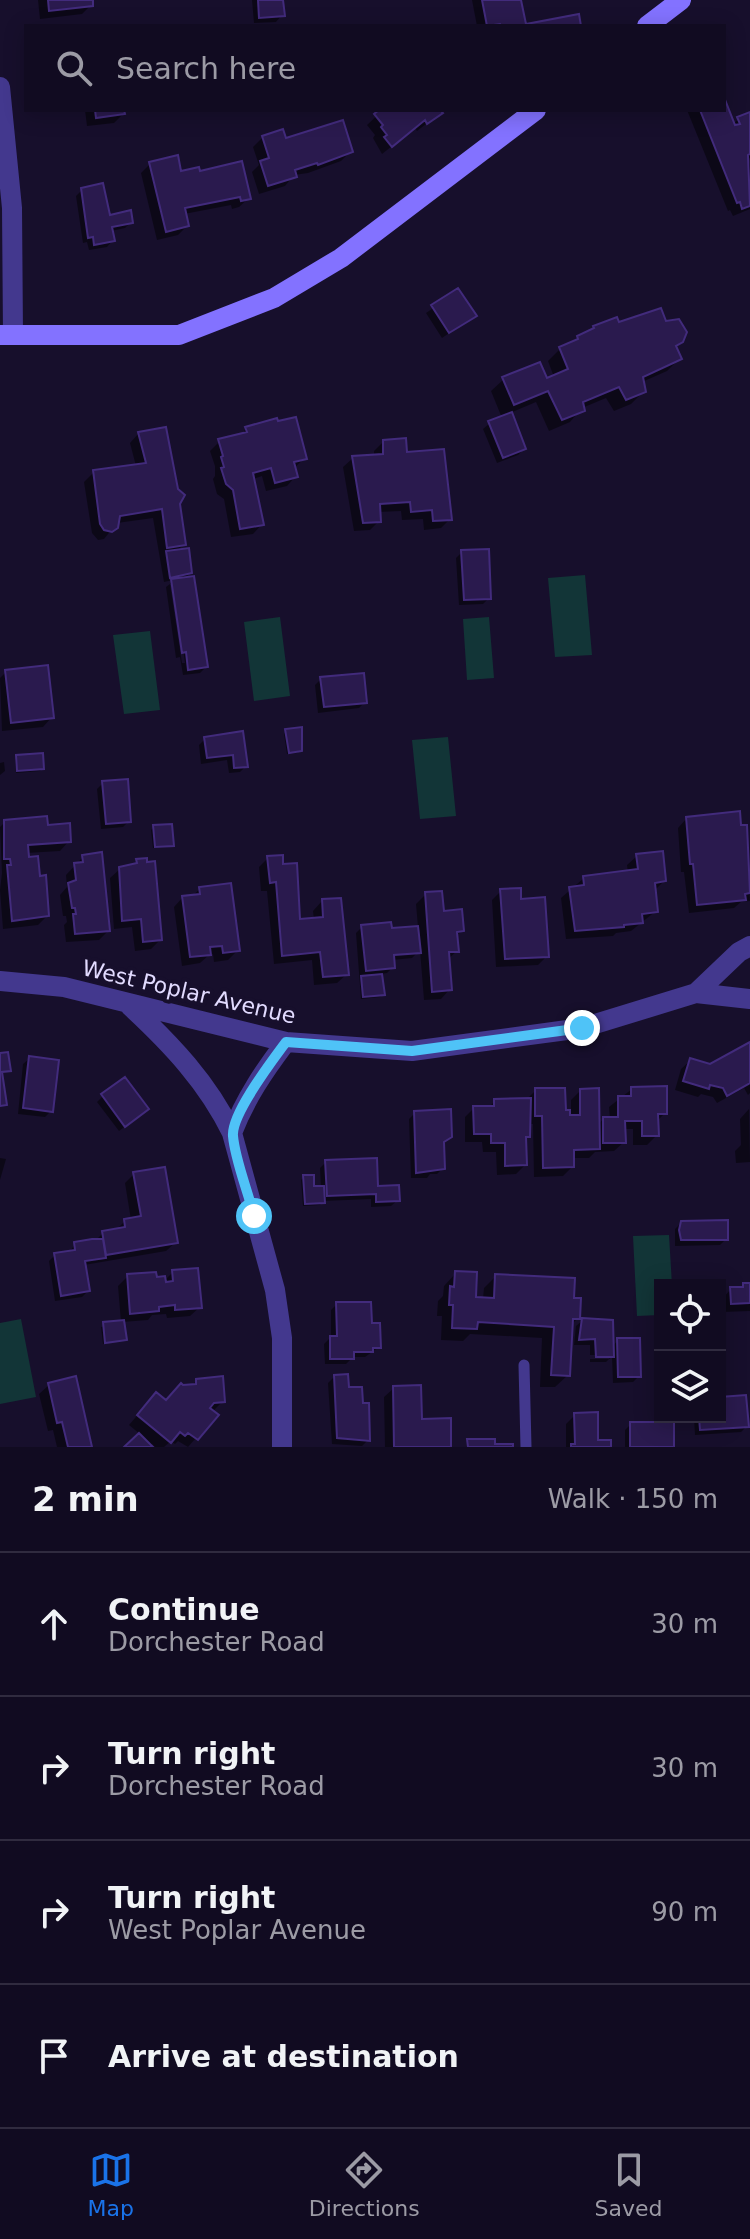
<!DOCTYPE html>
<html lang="en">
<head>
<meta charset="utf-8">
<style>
	:root { --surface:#110b21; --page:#1a142a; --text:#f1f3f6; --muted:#9c9ba5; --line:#302b3f; --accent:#1a73e8 }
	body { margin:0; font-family:"DejaVu Sans",sans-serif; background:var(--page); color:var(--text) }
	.controls { position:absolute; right:24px; bottom:24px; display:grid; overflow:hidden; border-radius:0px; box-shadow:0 4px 20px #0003 }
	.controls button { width:72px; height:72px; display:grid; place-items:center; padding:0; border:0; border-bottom:2px solid var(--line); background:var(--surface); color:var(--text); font:40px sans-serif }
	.stop { position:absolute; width:24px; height:24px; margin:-18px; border:6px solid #4fc3f7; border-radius:50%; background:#fff }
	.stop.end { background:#4fc3f7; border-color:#fff; box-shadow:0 2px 8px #0008 }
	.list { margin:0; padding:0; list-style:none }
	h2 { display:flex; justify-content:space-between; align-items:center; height:104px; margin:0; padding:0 32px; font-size:34px }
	h2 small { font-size:26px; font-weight:400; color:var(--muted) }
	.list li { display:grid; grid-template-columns:52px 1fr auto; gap:24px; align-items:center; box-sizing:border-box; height:144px; padding:0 32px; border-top:2px solid var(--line) }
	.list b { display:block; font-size:30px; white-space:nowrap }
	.list p { margin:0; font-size:26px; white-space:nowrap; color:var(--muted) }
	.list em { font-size:26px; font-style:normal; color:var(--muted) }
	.icon { flex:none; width:44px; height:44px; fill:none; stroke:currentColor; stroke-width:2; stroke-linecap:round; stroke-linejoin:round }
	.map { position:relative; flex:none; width:750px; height:1447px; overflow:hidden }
	.search { position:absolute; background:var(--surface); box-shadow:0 4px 20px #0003; left:24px; right:24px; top:24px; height:88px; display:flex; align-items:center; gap:20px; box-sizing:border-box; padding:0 28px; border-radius:0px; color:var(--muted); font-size:30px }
	.sheet { height:680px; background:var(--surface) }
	nav { display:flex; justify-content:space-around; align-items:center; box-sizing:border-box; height:112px; border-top:2px solid var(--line); background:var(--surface); font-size:22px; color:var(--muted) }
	nav a { display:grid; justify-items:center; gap:4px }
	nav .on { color:var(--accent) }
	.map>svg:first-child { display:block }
</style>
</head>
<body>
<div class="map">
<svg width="750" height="1447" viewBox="0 0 750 1447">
	<rect width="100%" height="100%" fill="#170f2c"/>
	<!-- green -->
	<path fill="#123537" d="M585,575L592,655L555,657L548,578Z
		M280,617L290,696L254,701L244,622Z
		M489,617L494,678L467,680L463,619Z
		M150,631L160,710L124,714L113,635Z
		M448,737L456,816L420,819L412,740Z
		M669,1235L672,1285H660V1315L637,1316L633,1236Z
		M21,1319L36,1397L0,1404V1323Z"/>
	<!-- shadow -->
	<path fill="#0007" d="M38,0H90L91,5L82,14L40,19Z
		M252,0H281L282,15L276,22L254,23Z
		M472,0H519L524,26H477Z
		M724,102L733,125L738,119L750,114V158L748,159L750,166V209L733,216L730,210L728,211L687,110H724Z
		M85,110H122L123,114L114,123L87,126Z
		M383,110H438L440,113L417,131L415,128L382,154L373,138L375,135L367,125Z
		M263,137L284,141L351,151L341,161L308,173L294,175L285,186L259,194L252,172L259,165L253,147Z
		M150,164L249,198L239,207L232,209L231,205L184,214L187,226L178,235L157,240L141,173Z
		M82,190L108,217L131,222L125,228L111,231L113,240L107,247L89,250L87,242L83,243L76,196Z
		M458,291L474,316L442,338L426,313Z
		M618,325L674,347L679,359L667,371L642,382L644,391L631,404L614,411L606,398L582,408L570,422L549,431L536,402L510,413L524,449L518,455L497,463L483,429L490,423L502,418L491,391L504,379L546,381L554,377L548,361L560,349L572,344L578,337Z
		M246,429L305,458L294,468L296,476L287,486L266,491L262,476L253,479L262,524L253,534L231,537L224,499L217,494L213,479L215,476V466L210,451L220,441L239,436Z
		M139,433L178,503L184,544L177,551L190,573L183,580L206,667L200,673L183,675L180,657L176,658L166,587L170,584L182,663H185L174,584H170L173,580L164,582L153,518L117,523L104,539L98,540L92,533L84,482L94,472L136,466L130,443Z
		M383,442L405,454L450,519L441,528L424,530L423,519L402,520L401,511L378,512L379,521L370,530L354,531L343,467L353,458L374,456V451Z
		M462,552L489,598L483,604L459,605L456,558Z
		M6,672L52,717L43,727L2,731L0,678Z
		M321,679L365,702L359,708L318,713L315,685Z
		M286,731L300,750L297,753L287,754L284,734Z
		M242,734L246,766L240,772L229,773L227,760L201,764L199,745L205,739Z
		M17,757L42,769L40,771L16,773L15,760Z
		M4,762L5,771L0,775V763Z
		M103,783L129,821L123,827L101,829L97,789Z
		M687,818L745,827L750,901L741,902L734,908L689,913L684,872H681L678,828Z
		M5,822L46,827L69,841L60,851L26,853L47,916L38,925L3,929L0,890L2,873L0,827Z
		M154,827L172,845L169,847L153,848L151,830Z
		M637,856L664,881L655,890L656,911L631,931L616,933L613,936L566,939L561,898L584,878L628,873L627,865Z
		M83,857L108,931L99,940L66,942L64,925L67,922L66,916H63L60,895L67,887L66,875Z
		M268,858L298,921L314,920L313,911L322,901L347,974L337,983L314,985L312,960L274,964L267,891H261L259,867Z
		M137,861L160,940L151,949L135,951L132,927L114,929L110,878L120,869L132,866Z
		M200,889L237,951L228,960L214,962L213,954L209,955L200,963L182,966L174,907L183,897L192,896Z
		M501,891L520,901L547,956L538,965L496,967L492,900Z
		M426,894L442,913L462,931L455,937L457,951L447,960L450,989L441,999L424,1000L420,950L412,958L392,960L393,967L387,973L380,974L383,995L380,997L361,999L356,933L362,927L390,931L418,927L416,904Z
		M750,1044V1093L748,1095L744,1088L717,1103L713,1097L701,1094L698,1097L675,1090L681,1069L691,1060L710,1066Z
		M30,1058L51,1111L45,1117L18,1114L23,1064Z
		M632,1089L665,1113L656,1122L657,1135L647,1145H633V1129H623L624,1142L614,1151L595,1152L589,1158H572V1167L563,1176L534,1177L533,1124H528V1136L524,1140L525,1165L516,1174L497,1175L496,1152H483L482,1142H465V1117L474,1108H488L495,1101L526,1100L536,1090L564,1112H571V1100L580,1091L598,1125L603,1119H610L609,1107Z
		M103,1096L140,1115L119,1131L97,1102Z
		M749,1109L750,1162L736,1163L735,1151L741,1145L740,1119Z
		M415,1113L450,1136L442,1145L443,1168L437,1174H430L427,1178H411L409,1119Z
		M0,1158L6,1159L0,1180Z
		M326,1162L376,1188L398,1200L391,1206L371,1207V1199L323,1201L320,1205L303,1206L301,1180L304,1177L312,1188H321L320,1168Z
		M134,1174L176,1242L166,1251L84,1265L88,1291L82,1297L55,1301L49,1261L55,1255L69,1253L75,1244L94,1242L103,1233L115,1231L125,1221L131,1220L125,1183Z
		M682,1222L726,1239L720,1245L675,1246V1229Z
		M173,1272L200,1307L190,1316L167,1318L166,1314L152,1315L148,1320L122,1322L124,1340L103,1344L101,1327L121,1322L118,1286L128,1276L164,1281Z
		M456,1273L474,1298L483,1299L484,1288L496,1276L572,1300L578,1318L570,1326L568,1375L555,1387H540L542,1338L470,1334L463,1341L441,1340L442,1316H437L438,1301L443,1296L444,1286Z
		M744,1285H750V1311L722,1312V1299L731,1289H740Z
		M337,1304L370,1324L379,1347L365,1357H353L346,1364H325L324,1344L331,1337V1310Z
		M583,1320L612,1347L618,1340L639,1376L633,1382L613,1383L612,1356L606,1362H590V1359H609V1355H590V1345H574L576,1326Z
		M334,1377L347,1389L368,1440L362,1446L332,1444L328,1383Z
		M197,1381L223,1401L212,1412L216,1415L188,1447L178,1441L175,1444L171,1441L164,1447H155L152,1444L150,1447H127L140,1434L129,1425L147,1404L165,1402Z
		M49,1385L90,1447H57L53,1430L48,1431L39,1394Z
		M394,1388L420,1421L449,1447H385L384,1397Z
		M720,1399L747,1426L741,1432L695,1435L694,1417H720Z
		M575,1415L596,1442L609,1447H566V1424Z
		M656,1420L672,1447H625V1430L631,1424H653Z"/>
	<!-- building -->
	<path fill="#2a1a4e" stroke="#422b7c" stroke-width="2" d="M48,0H93V6L49,11Z
		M258,0H283L285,16L259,18Z
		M482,0H521L526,24L579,14L581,26H501L500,24L487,26Z
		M724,97L735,125L740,124L737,117L750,112V154L748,155L750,206L742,209L740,202L737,203L700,110H724Z
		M95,110H124L125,114L96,118Z
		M379,110H440L443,113L427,124L425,120L392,147L384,137L387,135L381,127L383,125L374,114Z
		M343,120L353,152L318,165L317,163L295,170L297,177L268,186L260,161L269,158L262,136L283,129L286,138Z
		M178,155L181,171L199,167L200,171L242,161L251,199L241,201L240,197L185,208L189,226L166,232L149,162Z
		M103,183L110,215L131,210L133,223L112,227L115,241L94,245L93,237L88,238L81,188Z
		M458,288L477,316L449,333L431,305Z
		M661,308L666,321L679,319L687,332L683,342L676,346L682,359L643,377L646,392L626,400L619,387L583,402L585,411L562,420L548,391L514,405L502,377L540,362L547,378L568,369L559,347L578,339L577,336L594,328L593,326L617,317L619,322Z
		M512,412L526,449L503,458L488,421Z
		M296,417L307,459L294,462L298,477L275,483L271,468L253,473L264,525L240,529L233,490L226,484L221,468L224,467L221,457L223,456L218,439L247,432L245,427L277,418L278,421Z
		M166,427L178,489L185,495L180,504L186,545L167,548L162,509L120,516L118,528L112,532L104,530L100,524L93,470L146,463L138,432Z
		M406,438L407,452L444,449L452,520L433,521L432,510L411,512L410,502L380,504L381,522L363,523L352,456L383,454V440Z
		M189,548L192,573L170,578L166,551Z
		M489,549L491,599L464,600L461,550Z
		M194,576L208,667L188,670L186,652L182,653L171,579Z
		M48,665L54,718L11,723L5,670Z
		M364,673L367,703L324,707L320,677Z
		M302,727V751L289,753L285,729Z
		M243,731L248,767L234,768L233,755L207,758L204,737Z
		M43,753L44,769L17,771L16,755Z
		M128,779L131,822L106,824L102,781Z
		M740,811L741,825H747L750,893L745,894L746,900L697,905L693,864H690L686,817Z
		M47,816L48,825L70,823L71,842L28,845L29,857L38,856L40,876L46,875L49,916L12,921L7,865H11L10,859H4V820Z
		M172,824L174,846L155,847L153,825Z
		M663,851L666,881L655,883L658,912L642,914L643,923L624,925V927L575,931L569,887L584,885L583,876L638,869L636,854Z
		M102,852L110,931L75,934L73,914H76L75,908H72L68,883L76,880L74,863L83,862L82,855Z
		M283,855V864L297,863L300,919L323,917L322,899L341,898L349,975L323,977L320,952L282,956L276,882L270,883L267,856Z
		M147,858V862L155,861L162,940L143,942L141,919L122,921L119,867L137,863L136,859Z
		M231,883L240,951L223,953L222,946L210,947L211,955L190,957L182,896L200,894L199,887Z
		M521,888V899L545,897L549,957L505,959L500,889Z
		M442,891L444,911L462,909L464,931L457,932L459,952H449L452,990L432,992L425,892Z
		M391,922L392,928L418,926L421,953L394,955L395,968L366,971L361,925Z
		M382,974L385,995L363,997L361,976Z
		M750,1042V1083L727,1096L723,1088L710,1085L709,1089L683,1081L690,1058L710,1064Z
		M8,1052L11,1071L2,1072L7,1105L0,1106V1053Z
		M29,1056L59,1060L53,1112L23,1108Z
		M125,1077L149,1109L125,1127L101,1094Z
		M667,1086V1114H658L659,1136H642V1121H625L626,1143H603V1117H618V1096H631V1087Z
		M535,1088H565L566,1110H570V1115H580V1089L599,1088L600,1149L574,1150V1167L543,1168L542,1116H535Z
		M531,1098L530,1137H526L527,1165L505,1166V1143H491V1134H474L473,1106H494V1099Z
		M451,1109L452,1137L444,1142L445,1169L416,1173L414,1111Z
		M377,1158L378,1186L399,1185L400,1201L376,1202V1194L327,1196L325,1160Z
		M165,1167L178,1243L106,1255L102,1231L125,1227L124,1219L141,1216L133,1172Z
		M303,1175H314V1186H324L325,1203L305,1204Z
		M728,1220V1240H681L679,1230L681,1221Z
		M92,1239H103L106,1258L85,1261L90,1291L61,1296L54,1253L75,1250L74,1242Z
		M198,1268L202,1308L175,1310V1305L159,1307V1311L130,1314L127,1274L156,1272L157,1277L165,1276L166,1282L173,1281L172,1270Z
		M455,1271L477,1272L476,1297L494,1298L495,1274L575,1278L574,1298H581L580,1319H573L570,1376L551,1375L554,1327L478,1322L477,1329L452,1328L453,1305H449L450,1286L454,1287Z
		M743,1283H750V1303L731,1304L730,1287H743Z
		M336,1302H371L372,1323H380L381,1348H373V1352H354V1359H330V1336H337Z
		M582,1318L613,1320L614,1357H596L595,1339L579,1340Z
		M124,1320L127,1340L105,1343L103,1322Z
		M617,1338H640L641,1377H618Z
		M348,1374L349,1387H362L363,1403H369L370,1441L337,1438L334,1375Z
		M76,1376L92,1447H68L62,1422L57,1423L48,1383Z
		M223,1376L225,1402L214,1403L210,1408L219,1415L198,1440L188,1433L185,1436L180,1432L171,1443L137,1415L156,1392L166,1400L181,1383L183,1385L196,1384V1379Z
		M421,1385L422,1419L451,1418V1447H394L393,1386Z
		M746,1395L749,1427L700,1430L699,1417H720V1397Z
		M598,1412V1440H611V1447H571V1444H575L574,1413Z
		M656,1418H674V1447H630V1422H655Z
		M139,1433L153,1447H124Z
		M467,1439H495V1444H513V1447H468Z"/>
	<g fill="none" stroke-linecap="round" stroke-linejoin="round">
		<!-- lane -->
		<path stroke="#43388e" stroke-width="11" d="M524,1365L526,1447"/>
		<!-- street -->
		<path stroke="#43388e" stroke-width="20" d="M0,87L12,208L13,334
			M0,981L64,987L286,1042L412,1051L582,1028L696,993L750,999
			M696,993L739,952L750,946
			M130,1006C171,1044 208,1083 232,1133
			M282,1447V1338L275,1290L232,1133C245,1099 264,1071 286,1042"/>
		<!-- secondary -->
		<path stroke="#8372ff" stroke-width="20" d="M647,26L681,0
			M0,335H179L274,298L341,258L536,110"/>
	</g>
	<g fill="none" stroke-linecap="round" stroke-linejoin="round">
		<!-- route -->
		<path stroke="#4fc3f7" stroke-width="10" d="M254,1216C248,1191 235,1160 233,1136C231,1114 272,1061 286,1042L412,1051L582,1028"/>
	</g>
	<g text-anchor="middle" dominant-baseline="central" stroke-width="8" stroke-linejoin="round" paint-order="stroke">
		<!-- street labels -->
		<g font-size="22" fill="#e2dbff" stroke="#170f2c">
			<text transform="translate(189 992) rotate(13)">West Poplar Avenue</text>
		</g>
	</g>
</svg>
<div class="controls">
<button><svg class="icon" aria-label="locate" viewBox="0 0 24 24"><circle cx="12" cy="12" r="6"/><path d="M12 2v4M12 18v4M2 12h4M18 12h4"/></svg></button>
<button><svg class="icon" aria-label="layers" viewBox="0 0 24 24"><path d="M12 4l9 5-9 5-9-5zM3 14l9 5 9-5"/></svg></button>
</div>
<div class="stop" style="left:254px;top:1216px"></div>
<div class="stop end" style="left:582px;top:1028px"></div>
<div class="search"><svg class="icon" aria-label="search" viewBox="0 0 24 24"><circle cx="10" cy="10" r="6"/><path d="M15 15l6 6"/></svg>Search here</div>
</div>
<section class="sheet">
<h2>2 min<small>Walk · 150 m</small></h2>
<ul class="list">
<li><svg class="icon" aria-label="ahead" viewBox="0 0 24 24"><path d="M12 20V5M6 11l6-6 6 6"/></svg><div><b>Continue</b><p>Dorchester Road</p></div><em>30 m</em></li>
<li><svg class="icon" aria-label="right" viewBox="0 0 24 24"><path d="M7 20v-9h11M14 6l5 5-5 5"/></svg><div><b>Turn right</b><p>Dorchester Road</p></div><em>30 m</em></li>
<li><svg class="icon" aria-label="right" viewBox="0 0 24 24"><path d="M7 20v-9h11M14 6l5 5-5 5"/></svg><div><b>Turn right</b><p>West Poplar Avenue</p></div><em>90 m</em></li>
<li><svg class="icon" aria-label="arrive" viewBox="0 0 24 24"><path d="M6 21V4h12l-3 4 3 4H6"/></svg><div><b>Arrive at destination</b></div></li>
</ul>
</section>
<nav>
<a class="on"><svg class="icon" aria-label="map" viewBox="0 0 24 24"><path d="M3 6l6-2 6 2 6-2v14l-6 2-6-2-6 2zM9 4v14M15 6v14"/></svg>Map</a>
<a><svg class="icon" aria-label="directions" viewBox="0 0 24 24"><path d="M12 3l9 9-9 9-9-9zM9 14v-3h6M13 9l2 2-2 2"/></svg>Directions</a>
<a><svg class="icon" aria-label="saved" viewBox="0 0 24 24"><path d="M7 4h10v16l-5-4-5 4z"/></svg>Saved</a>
</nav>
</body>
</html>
